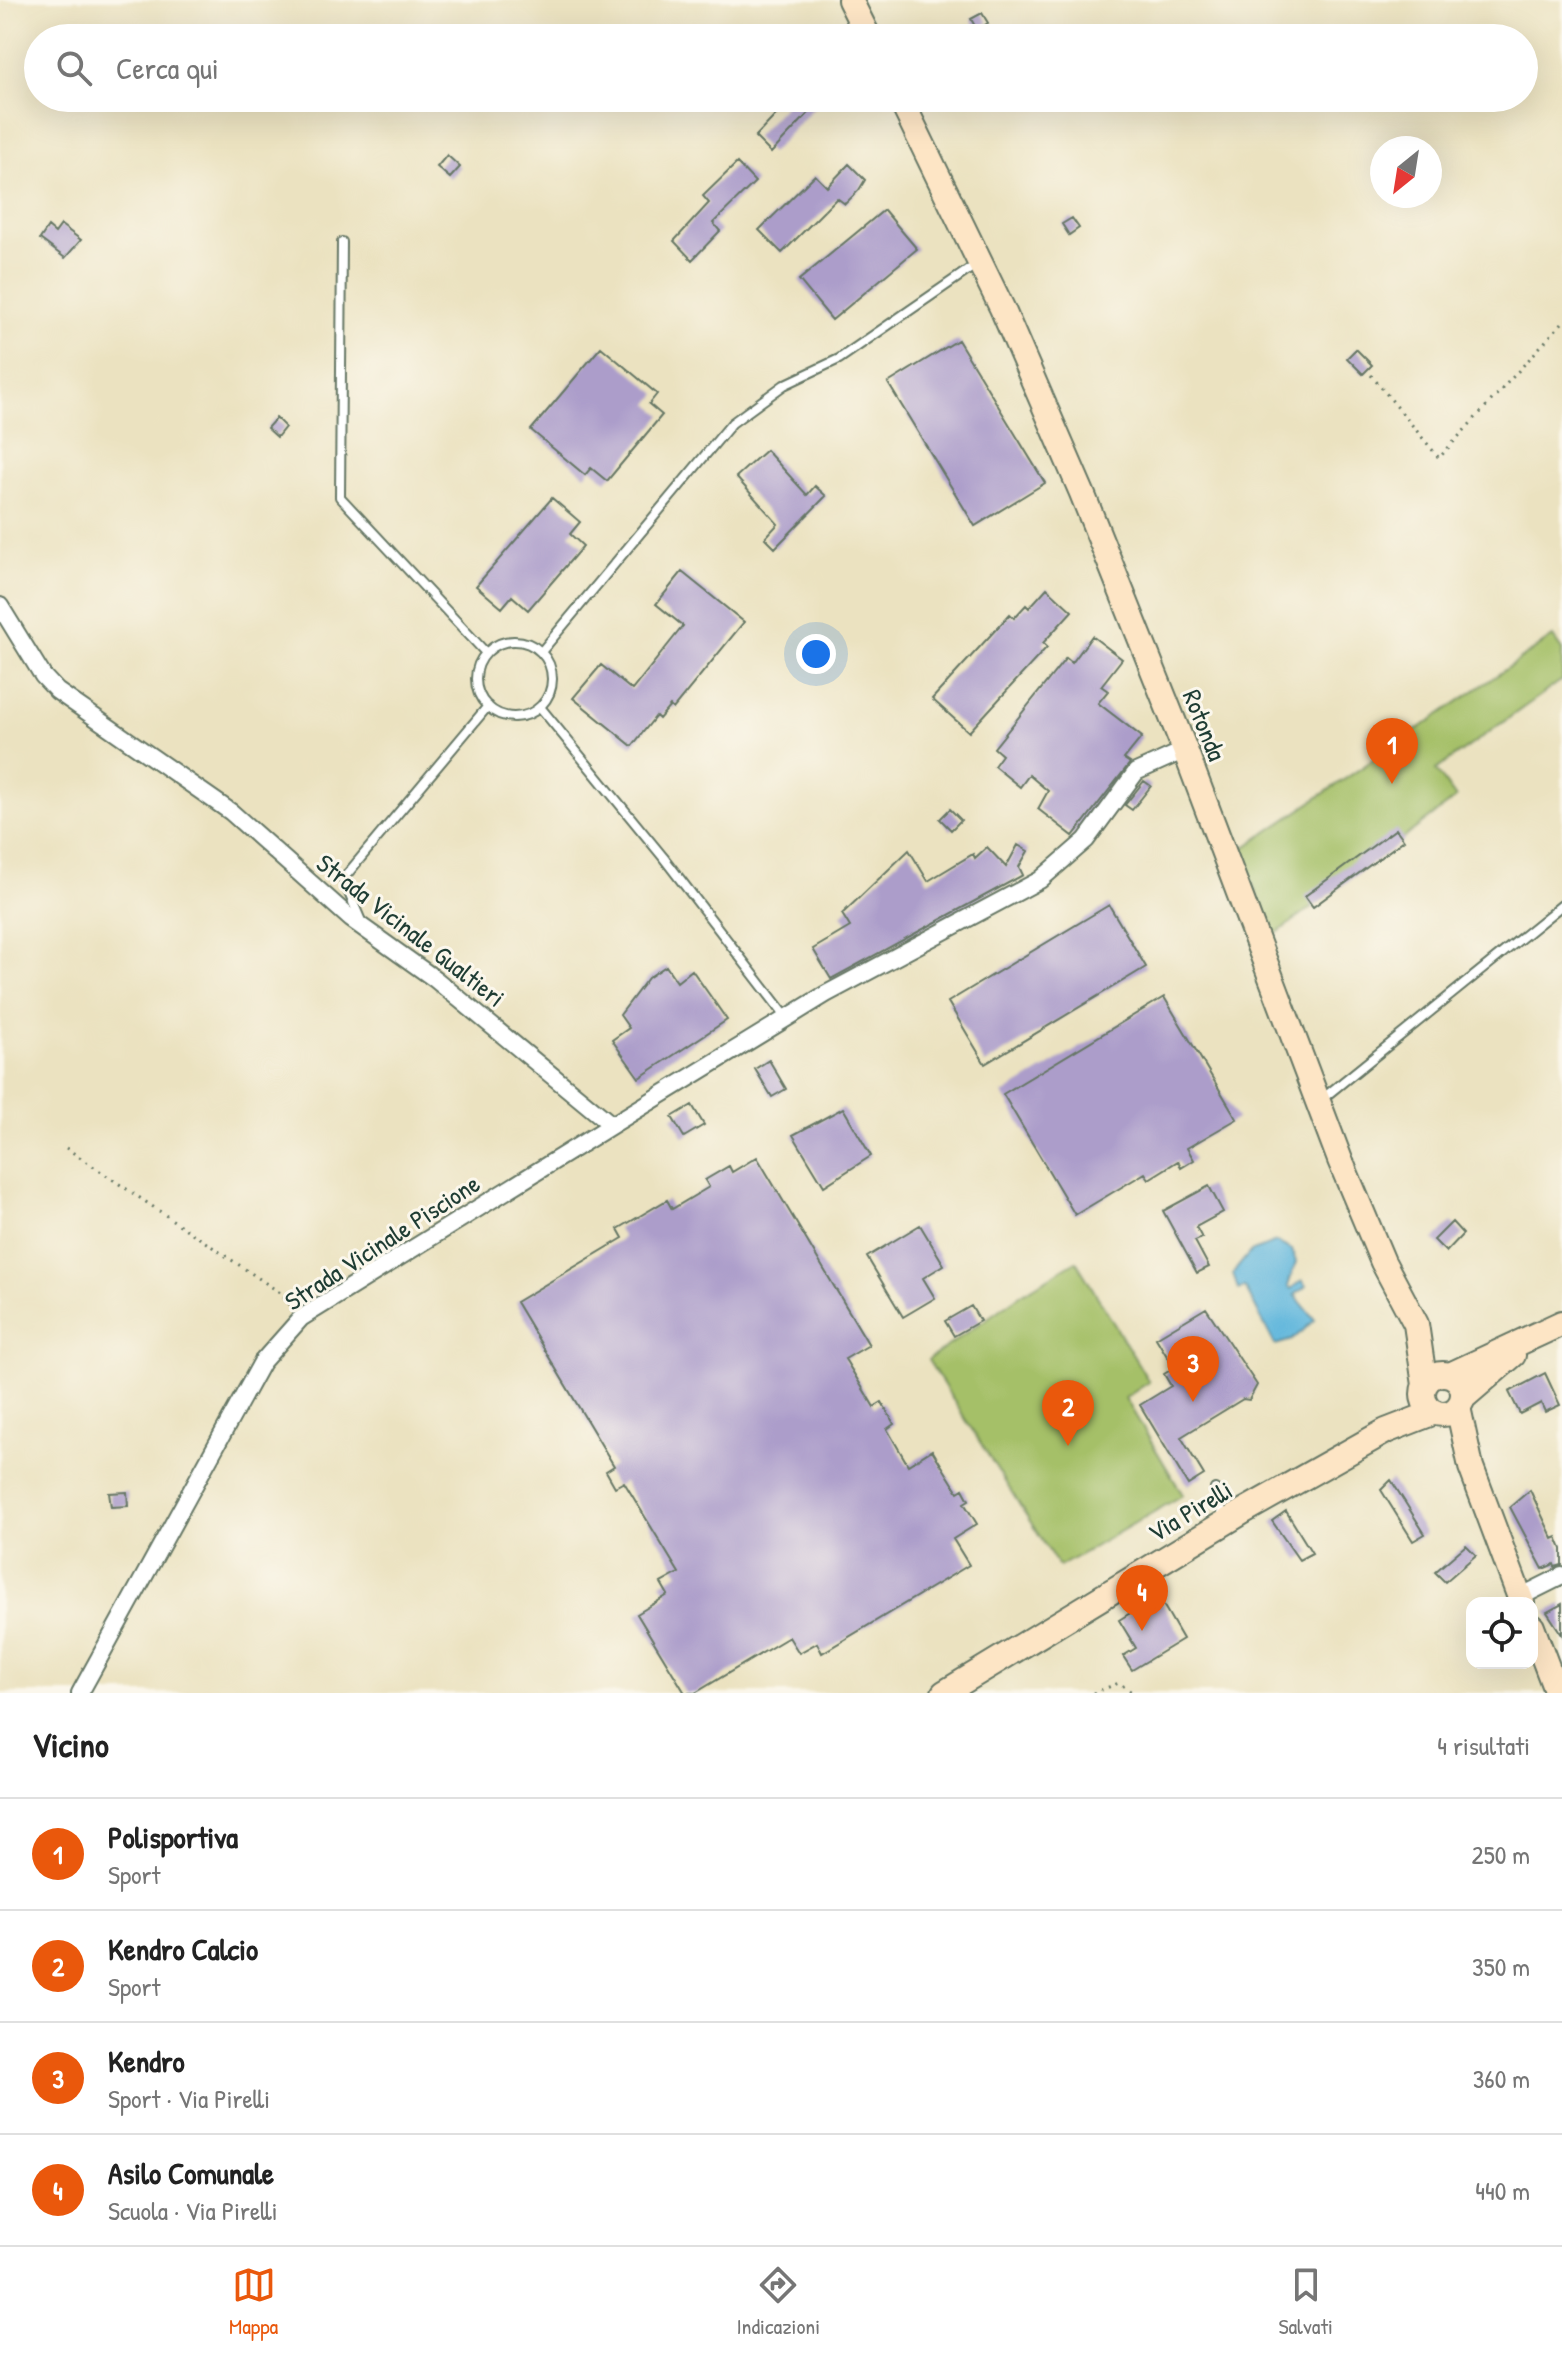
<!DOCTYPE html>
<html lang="it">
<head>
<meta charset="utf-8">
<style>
	:root { --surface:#fff; --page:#f2f2f2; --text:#222; --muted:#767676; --line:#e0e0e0; --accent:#ea580c }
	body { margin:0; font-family:"Patrick Hand",sans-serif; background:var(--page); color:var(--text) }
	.controls { position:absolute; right:24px; bottom:24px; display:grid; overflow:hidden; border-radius:16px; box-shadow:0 8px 32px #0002 }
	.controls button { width:72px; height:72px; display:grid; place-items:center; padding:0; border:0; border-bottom:2px solid var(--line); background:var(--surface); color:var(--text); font:40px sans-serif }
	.compass { position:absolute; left:1370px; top:136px; width:72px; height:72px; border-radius:50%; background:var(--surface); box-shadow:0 8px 32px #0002; rotate:210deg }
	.you { position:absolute; left:816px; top:654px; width:28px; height:28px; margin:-20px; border:6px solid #fff; border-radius:50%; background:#1a73e8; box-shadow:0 0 0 12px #1a73e833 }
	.badge { display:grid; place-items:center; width:52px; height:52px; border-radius:50%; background:var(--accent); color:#fff; font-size:26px; font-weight:700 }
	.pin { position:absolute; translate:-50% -66px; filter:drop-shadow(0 2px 4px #0008) }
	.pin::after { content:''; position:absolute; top:42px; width:28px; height:24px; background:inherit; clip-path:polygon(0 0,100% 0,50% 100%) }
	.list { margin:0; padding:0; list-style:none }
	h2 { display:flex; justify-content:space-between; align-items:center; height:104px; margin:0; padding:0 32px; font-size:34px }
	h2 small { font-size:26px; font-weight:400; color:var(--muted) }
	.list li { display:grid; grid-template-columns:52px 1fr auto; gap:24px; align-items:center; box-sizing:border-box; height:112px; padding:0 32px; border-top:2px solid var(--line) }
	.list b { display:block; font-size:30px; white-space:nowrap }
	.list p { margin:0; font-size:26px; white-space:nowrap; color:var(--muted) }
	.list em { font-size:26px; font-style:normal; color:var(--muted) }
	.icon { flex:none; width:44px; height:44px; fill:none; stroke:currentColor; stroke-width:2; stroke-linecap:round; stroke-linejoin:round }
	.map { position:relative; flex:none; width:1562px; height:1693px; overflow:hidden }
	.search { position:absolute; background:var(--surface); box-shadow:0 8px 32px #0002; left:24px; right:24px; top:24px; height:88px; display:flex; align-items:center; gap:20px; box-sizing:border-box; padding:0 28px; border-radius:44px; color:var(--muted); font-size:30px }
	.sheet { height:552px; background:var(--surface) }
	nav { display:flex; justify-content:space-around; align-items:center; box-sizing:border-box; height:112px; border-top:2px solid var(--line); background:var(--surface); font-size:22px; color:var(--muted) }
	nav a { display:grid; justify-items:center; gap:4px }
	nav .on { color:var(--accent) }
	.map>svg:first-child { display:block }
</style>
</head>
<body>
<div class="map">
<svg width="1562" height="1693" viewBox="0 0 1562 1693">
	<rect width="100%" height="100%" fill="#fbf7ec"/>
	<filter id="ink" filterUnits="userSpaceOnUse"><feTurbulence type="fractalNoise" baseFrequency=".0125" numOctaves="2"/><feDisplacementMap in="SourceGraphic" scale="16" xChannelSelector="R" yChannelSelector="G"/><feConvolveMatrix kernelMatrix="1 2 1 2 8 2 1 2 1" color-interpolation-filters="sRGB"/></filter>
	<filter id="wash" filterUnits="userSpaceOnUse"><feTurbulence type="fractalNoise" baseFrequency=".006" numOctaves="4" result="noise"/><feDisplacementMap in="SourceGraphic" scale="32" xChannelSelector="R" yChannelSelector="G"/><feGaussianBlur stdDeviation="1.8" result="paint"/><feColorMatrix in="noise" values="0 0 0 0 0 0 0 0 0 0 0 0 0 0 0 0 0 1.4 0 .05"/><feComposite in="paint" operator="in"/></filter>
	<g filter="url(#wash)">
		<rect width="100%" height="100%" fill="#ebe2c0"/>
		<!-- green -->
		<path fill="#a5c067" stroke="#627e4e" stroke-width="2" d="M1553,637L1562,650V680L1436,770L1456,798L1272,937L1241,850Z
			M1076,1261L1149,1382L1125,1398L1183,1495L1059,1567L928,1360L1023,1293Z"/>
		<!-- water -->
		<path fill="#5fb6dc" stroke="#3f7a88" stroke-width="2" d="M1276,1242L1292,1250L1296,1262L1288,1286L1291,1289L1302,1280L1306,1286L1295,1295L1315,1320L1292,1340L1275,1345L1245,1287L1238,1290L1233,1273L1250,1252Z"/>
		<g id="blocks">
			<!-- building -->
			<path fill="#ac9dca" d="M982,13L988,23L977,30L971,19Z
				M792,98H823L771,153L755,137Z
				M447,155L460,167L450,178L437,167Z
				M737,163L755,182L713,223L720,231L692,260L674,241L709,203L703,196Z
				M849,164L865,180L859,190L845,204L837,198L782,253L759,230L815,175L827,187Z
				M884,210L917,249L832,320L799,280Z
				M1072,218L1079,228L1069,235L1062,224Z
				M61,225L81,240L65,258L40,239L48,227L55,233Z
				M958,340L1045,483L975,526L888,383Z
				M601,347L657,394L649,404L662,415L607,481L591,468L585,475L531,430Z
				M1356,349L1372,365L1363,374L1347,358Z
				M276,418L285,427L277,437L267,428Z
				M766,450L807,495L815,486L826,496L775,548L765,538L778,524L736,477Z
				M552,498L580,522L570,534L583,546L528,610L512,596L502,608L476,586Z
				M682,572L744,622L673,709L670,706L659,719L656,716L632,746L573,698L601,665L632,690L683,626L656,604Z
				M1047,588L1072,611L1043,643L1047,647L969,732L932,699L1010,614L1014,618L1026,605L1029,608Z
				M1092,636L1122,659L1101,686L1108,691L1098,703L1142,737L1124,759L1130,763L1073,836L1038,809L1048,791L1029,775L1020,787L994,766L1002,755L994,748L1066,658L1072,663Z
				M1144,781L1151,786L1132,810L1125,805Z
				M950,809L961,820L951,830L940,819Z
				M1396,829L1404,840L1313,907L1305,896Z
				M1018,845L1028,851L1019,867L1023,875L831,979L813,949L850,927L842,914L909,850L928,881L973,854L975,858L987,847L1006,867Z
				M1109,905L1146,967L985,1064L948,1002Z
				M666,966L677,982L692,970L727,1020L639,1078L612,1040L629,1028L620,1015L648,978Z
				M1164,997L1237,1119L1187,1148L1194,1160L1181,1168L1178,1161L1149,1179L1145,1173L1075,1215L1003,1094Z
				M769,1060L786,1089L772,1097L755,1069Z
				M692,1105L704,1125L684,1137L672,1117Z
				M843,1108L871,1156L824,1186L793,1135Z
				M757,1157L869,1345L845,1359L874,1407L882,1402L894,1424L887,1429L908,1465L932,1450L958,1492L963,1489L969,1500L964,1503L977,1524L953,1539L969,1565L822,1653L817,1643L799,1653L789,1637L695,1693H685L637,1614L668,1595L661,1583L679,1573L624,1482L615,1487L606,1471L614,1466L516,1302L623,1238L618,1229L667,1200L672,1209L709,1187L705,1180L729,1166L732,1172Z
				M1209,1186L1223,1212L1196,1227L1202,1238L1195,1241L1209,1267L1197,1273L1163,1211Z
				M1452,1222L1463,1234L1446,1252L1434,1240Z
				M920,1225L944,1265L923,1278L935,1298L903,1317L867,1257Z
				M971,1306L980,1321L954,1336L945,1321Z
				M1206,1308L1257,1385L1249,1400L1243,1399L1181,1437L1204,1475L1188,1485L1140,1405L1171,1386L1164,1374L1174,1368L1156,1338Z
				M1545,1373L1560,1405L1545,1412L1541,1403L1520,1414L1509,1392Z
				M1391,1480L1425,1534L1413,1541L1381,1490Z
				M1530,1490L1553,1539L1557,1537L1562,1549V1565L1555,1567L1554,1564L1543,1569L1510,1507Z
				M127,1492L128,1506L111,1507L109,1493Z
				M1286,1511L1312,1553L1299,1560L1272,1521Z
				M1466,1545L1476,1555L1445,1582L1435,1572Z
				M1158,1596L1183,1639L1132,1670L1123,1656L1136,1648L1119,1620Z
				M1562,1604V1635L1547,1612Z"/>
		</g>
	</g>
	<g filter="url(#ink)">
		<use href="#blocks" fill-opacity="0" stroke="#667765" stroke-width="2"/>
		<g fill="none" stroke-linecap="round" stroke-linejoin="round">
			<defs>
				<path id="lane" d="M342,242L340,497L486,653
					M476 679a38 38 0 1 1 76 0a38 38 0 1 1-76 0Z
					M541,652L732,423L784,385L839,359L977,264
					M540,707L663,857L787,1018
					M361,921L343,879L488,706
					M1322,1099L1562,905
					M1215,1489L1224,1518"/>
				<path id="street" d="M0,606L43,676L57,691L231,812L351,919L435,979L612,1125L826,994L1040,880L1086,840L1136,772L1185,750
					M1520,1597L1562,1576
					M80,1693L262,1362L301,1318L612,1125"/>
				<path id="secondary" d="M850,0L869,38
					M900,98L1002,308L1082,493L1185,750L1340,1160L1383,1262L1416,1324L1425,1385
					M1423 1394a20 20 0 1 1 40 0a20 20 0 1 1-40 0Z
					M1450,1375L1562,1323
					M1463,1398L1513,1355
					M1458,1407L1471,1467L1522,1603
					M1532,1627L1557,1693
					M944,1693L1244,1511L1386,1431L1435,1412"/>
			</defs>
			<!-- lane casing -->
			<use href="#lane" stroke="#667765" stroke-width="12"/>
			<!-- street casing -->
			<use href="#street" stroke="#667765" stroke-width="20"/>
			<!-- secondary casing -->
			<use href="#secondary" stroke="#667765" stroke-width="28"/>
			<!-- path -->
			<path stroke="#667765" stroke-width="3" stroke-dasharray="2 6" stroke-linecap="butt" d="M1371,375L1439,458L1562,323
				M66,1148L279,1292L291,1306
				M1093,1693L1119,1683L1133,1693"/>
			<!-- lane -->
			<use href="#lane" stroke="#fff" stroke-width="8"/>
			<!-- street -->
			<use href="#street" stroke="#fff" stroke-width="16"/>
			<!-- secondary -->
			<use href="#secondary" stroke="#fde5c5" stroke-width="24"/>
		</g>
	</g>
	<g text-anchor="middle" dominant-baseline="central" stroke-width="6" stroke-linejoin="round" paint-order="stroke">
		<!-- street labels -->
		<g font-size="26" fill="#1f3d34" stroke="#fbf7ec">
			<text transform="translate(1205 725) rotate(68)">Rotonda</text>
			<text transform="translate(411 930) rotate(38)">Strada Vicinale Gualtieri</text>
			<text transform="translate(382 1242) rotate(-33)">Strada Vicinale Piscione</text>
			<text transform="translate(1190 1511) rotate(-31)">Via Pirelli</text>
		</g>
	</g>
</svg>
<div class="controls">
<button><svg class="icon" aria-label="locate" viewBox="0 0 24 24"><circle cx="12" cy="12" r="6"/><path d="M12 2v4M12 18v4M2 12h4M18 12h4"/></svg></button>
</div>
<svg class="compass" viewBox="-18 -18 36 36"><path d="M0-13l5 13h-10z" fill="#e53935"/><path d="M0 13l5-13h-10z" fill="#767676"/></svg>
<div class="you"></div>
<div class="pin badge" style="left:1392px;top:784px">1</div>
<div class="pin badge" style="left:1068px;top:1446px">2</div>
<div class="pin badge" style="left:1193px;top:1402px">3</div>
<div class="pin badge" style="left:1142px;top:1631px">4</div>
<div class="search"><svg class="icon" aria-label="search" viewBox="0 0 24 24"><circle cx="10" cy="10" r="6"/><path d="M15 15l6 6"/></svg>Cerca qui</div>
</div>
<section class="sheet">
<h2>Vicino<small>4 risultati</small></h2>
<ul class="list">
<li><span class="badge">1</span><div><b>Polisportiva</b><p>Sport</p></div><em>250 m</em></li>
<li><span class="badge">2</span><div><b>Kendro Calcio</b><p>Sport</p></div><em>350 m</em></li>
<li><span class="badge">3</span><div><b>Kendro</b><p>Sport · Via Pirelli</p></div><em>360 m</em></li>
<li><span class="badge">4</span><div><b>Asilo Comunale</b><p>Scuola · Via Pirelli</p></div><em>440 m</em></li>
</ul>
</section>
<nav>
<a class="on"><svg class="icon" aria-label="map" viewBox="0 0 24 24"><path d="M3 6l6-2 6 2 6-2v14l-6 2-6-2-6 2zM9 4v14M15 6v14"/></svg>Mappa</a>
<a><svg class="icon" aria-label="directions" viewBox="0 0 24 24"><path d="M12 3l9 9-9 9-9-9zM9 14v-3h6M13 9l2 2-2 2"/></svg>Indicazioni</a>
<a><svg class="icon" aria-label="saved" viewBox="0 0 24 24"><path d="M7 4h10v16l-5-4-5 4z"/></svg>Salvati</a>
</nav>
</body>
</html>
